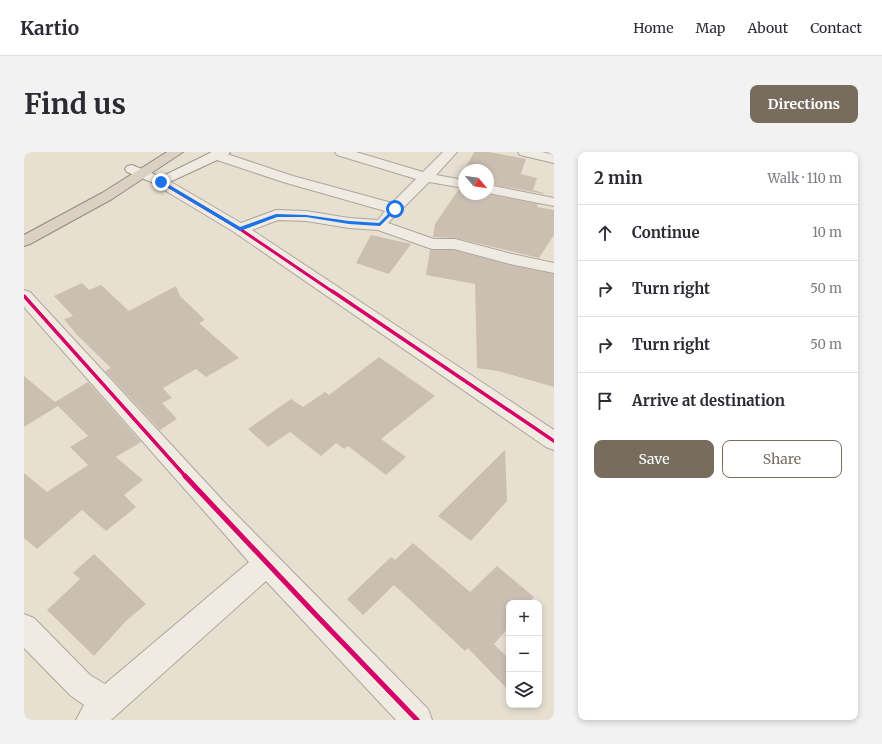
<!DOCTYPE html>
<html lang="en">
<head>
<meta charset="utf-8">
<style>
	:root { --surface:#fff; --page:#f2f2f3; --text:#2b2b33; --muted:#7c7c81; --line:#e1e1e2; --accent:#786c5e }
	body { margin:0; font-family:Merriweather,serif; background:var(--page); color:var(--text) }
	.controls { position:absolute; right:12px; bottom:12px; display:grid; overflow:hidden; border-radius:8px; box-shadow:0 2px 6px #0003 }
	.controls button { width:36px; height:36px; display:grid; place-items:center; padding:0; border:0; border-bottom:1px solid var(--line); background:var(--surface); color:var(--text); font:20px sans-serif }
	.compass { position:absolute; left:434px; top:12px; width:36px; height:36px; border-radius:50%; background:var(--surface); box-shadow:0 2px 6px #0003; rotate:119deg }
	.stop { position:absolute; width:12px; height:12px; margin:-9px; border:3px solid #1a73e8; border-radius:50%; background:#fff }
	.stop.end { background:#1a73e8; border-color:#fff; box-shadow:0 1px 4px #0008 }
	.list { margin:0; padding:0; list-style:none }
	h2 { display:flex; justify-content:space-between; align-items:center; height:52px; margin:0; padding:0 16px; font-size:17px }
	h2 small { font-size:13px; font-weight:400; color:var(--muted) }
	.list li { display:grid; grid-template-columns:26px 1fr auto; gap:12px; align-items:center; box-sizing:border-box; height:56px; padding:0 16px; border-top:1px solid var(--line) }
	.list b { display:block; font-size:15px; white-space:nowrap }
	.list em { font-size:13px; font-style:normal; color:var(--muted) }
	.actions { display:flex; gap:8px; padding:12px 16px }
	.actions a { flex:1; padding:9px 0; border:1px solid var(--accent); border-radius:8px; text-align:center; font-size:14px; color:var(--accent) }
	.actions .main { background:var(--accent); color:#fff }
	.icon { flex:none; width:22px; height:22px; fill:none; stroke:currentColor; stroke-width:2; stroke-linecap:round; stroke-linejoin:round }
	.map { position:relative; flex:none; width:530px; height:568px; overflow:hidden; border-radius:8px }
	header { display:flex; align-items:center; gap:24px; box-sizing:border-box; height:56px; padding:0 20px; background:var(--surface); border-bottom:1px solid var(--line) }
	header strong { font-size:19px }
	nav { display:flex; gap:22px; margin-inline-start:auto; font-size:14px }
	.intro { display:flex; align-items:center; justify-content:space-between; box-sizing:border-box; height:96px; padding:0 24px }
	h1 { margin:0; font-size:28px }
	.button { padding:10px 18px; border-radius:8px; background:var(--accent); color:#fff; font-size:14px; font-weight:700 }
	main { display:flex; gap:24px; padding:0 24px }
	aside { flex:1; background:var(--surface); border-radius:8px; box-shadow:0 2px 6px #0003 }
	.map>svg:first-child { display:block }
</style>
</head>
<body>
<header>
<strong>Kartio</strong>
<nav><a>Home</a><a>Map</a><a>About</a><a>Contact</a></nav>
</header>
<div class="intro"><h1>Find us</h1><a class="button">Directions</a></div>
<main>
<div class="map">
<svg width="530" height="568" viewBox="0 0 530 568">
	<rect width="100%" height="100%" fill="#e7e0d1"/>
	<!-- building -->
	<path fill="#cbbfb2" d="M450,0H465L502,7L497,22L513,26L509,38L520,41V42L464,32V18L441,17Z
		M435,37H440V42H463L514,52L513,55L530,58V83L515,106L431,86L409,85L411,72Z
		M347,83L387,92L365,122L332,111Z
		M406,98H430L486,113L530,122V235L474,219L453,216L451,132L402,123Z
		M58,131L65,138L77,133L105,159L152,134L156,144L181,168L175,171L215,206L182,225L172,217L139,236L148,246L138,251L153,267L136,278L81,219L87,216L52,182L40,167L49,164L30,144Z
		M355,205L411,244L357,287L382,305L362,323L324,294L320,297L312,291L297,304L266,280L244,295L224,277L267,247L279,255L301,240L305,243Z
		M0,224L31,250L64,230L117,290L92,305L119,328L100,343L112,355L82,379L58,358L13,397L0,386V321L23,340L64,313L46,295L64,284L34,254L0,275Z
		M481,298L483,349L447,389L414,364Z
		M389,391L446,440L473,414L510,445L505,451H485V475L470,492L485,507V539L444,496L441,499L370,433L339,463L323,447L367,405L371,408Z
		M70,402L122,452L102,469L70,504L23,458L56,427L49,421Z"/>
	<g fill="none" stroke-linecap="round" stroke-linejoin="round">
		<defs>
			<path id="street" d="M187,0H197L269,24L368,51L392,27L313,3L311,0H332L399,20L419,0H433L412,23L440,28V36L405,30L364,71L410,87H431L488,102L530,111V121L486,112L430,97H408L354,78L325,76L282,69L254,68L228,78L530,278V298L522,295L210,80L132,33L130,30L132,27H142L217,71L252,58L282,59L325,66L354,68L361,59L259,30L187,6L185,3Z
				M494,0H518L530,3V11L496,3Z
				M464,33L530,46V54L464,41Z
				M0,138L6,140L202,352L404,557L408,568H372L242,429L87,568H52L60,553L46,543L0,496V462L10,466L66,523L81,532L225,410L0,155Z"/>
			<path id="secondary" d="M188,0H206L204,3L137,34L103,20L101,17L103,14L108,13L137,25Z"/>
			<path id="highway" d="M143,0H159L88,47L6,92L0,94V83L78,41Z"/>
		</defs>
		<!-- street casing -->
		<use href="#street" stroke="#ada599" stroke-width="2"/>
		<!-- secondary casing -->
		<use href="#secondary" stroke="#9c958a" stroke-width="2"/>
		<!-- highway casing -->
		<use href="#highway" stroke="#928b80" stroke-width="2"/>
		<!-- street -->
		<use href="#street" fill="#efebe3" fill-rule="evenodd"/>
		<!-- secondary -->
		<use href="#secondary" fill="#efebe3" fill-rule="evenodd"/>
		<!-- highway -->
		<use href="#highway" fill="#dad1c2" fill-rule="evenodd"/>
		<defs>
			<path id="cycleway-far2" d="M137,30L216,77L309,140"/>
			<path id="cycleway-far1" d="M308,139L530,289
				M0,144L162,325"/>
			<path id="cycleway" d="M161,324L293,464L393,568"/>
		</defs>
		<!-- cycleway-far2 casing -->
		<use href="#cycleway-far2" stroke="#f7eed8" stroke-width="4.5"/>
		<!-- cycleway-far1 casing -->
		<use href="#cycleway-far1" stroke="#f7eed8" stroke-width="6"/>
		<!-- cycleway casing -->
		<use href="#cycleway" stroke="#f7eed8" stroke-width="8"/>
		<!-- cycleway-far2 -->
		<use href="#cycleway-far2" stroke="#d6006c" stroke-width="3"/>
		<!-- cycleway-far1 -->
		<use href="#cycleway-far1" stroke="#d6006c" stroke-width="3.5"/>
		<!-- cycleway -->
		<use href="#cycleway" stroke="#d6006c" stroke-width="5"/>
	</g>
	<!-- route -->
	<path fill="#1a73e8" d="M137,28L216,75L252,62L282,63L325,69L355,71L370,56L373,57L356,74L325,72L282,65H253L216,79L136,31Z"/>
</svg>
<div class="controls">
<button>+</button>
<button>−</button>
<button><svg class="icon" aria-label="layers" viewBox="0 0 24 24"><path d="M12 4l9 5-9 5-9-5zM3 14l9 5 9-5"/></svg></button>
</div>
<svg class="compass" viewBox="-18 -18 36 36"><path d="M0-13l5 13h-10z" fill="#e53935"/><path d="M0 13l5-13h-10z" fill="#7c7c81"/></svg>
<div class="stop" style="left:371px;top:57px"></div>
<div class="stop end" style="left:137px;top:30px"></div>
</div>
<aside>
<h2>2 min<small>Walk · 110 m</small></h2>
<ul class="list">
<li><svg class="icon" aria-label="ahead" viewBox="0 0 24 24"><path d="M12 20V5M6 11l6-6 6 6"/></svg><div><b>Continue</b></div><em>10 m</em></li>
<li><svg class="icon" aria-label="right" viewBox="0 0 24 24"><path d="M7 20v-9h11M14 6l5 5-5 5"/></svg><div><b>Turn right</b></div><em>50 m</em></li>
<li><svg class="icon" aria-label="right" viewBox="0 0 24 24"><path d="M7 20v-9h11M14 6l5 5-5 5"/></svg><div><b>Turn right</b></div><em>50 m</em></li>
<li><svg class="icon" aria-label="arrive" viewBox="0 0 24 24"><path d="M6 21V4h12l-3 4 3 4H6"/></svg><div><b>Arrive at destination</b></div></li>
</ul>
<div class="actions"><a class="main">Save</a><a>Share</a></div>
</aside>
</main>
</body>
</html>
